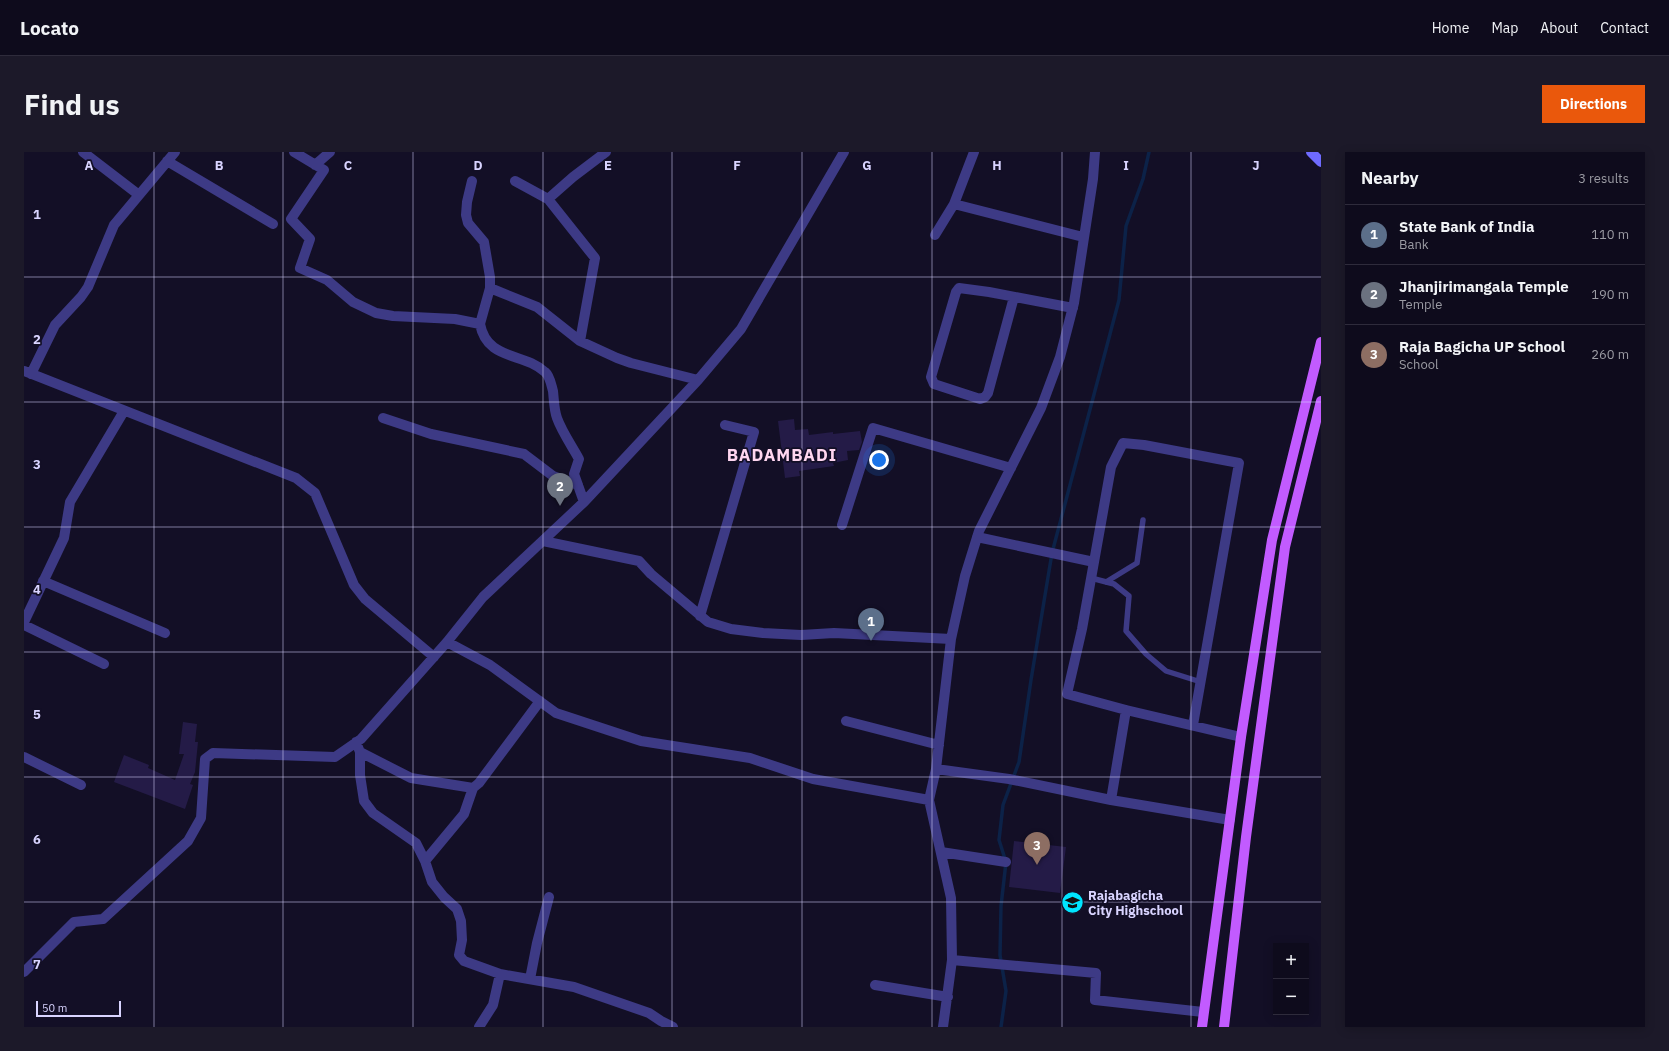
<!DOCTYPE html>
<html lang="en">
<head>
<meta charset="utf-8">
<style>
	:root { --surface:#0e0b1c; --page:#1c1929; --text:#f1f3f6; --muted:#9b9ba3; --line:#2e2b3b; --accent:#ea580c }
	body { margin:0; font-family:"IBM Plex Sans",sans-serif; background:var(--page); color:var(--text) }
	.controls { position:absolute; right:12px; bottom:12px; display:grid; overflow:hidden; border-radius:0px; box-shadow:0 2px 10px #0003 }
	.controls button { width:36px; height:36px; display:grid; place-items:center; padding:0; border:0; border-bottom:1px solid var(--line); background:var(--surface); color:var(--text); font:20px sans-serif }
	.scale { position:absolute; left:12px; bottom:10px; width:85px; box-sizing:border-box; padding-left:4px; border:2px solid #d9d4ff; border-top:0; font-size:11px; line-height:14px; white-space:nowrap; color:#d9d4ff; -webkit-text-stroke:3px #130f26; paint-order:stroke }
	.you { position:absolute; left:855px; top:308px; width:14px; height:14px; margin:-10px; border:3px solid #fff; border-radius:50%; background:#1a73e8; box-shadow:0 0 0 6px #1a73e833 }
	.badge { display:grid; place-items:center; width:26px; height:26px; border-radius:50%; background:var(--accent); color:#fff; font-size:13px; font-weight:700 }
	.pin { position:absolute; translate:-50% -33px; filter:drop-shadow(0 1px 2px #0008) }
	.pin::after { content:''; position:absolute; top:21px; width:14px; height:12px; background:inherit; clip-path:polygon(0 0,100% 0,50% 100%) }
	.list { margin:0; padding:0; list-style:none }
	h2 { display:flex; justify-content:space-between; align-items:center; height:52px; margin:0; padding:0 16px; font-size:17px }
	h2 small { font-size:13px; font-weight:400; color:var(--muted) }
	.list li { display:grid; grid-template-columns:26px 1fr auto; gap:12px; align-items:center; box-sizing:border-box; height:60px; padding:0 16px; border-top:1px solid var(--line) }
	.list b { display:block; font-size:15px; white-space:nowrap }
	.list p { margin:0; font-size:13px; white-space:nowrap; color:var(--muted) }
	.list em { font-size:13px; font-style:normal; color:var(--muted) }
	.map { position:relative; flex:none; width:1297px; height:875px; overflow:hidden; border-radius:0px }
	header { display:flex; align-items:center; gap:24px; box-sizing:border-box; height:56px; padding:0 20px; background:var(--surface); border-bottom:1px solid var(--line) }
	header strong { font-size:19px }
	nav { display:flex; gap:22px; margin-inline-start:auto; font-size:14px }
	.intro { display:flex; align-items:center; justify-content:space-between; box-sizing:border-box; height:96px; padding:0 24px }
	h1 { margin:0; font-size:28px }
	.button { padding:10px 18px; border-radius:0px; background:var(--accent); color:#fff; font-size:14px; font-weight:700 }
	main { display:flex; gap:24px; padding:0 24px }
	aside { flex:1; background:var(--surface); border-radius:0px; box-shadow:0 2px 10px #0003 }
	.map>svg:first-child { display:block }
</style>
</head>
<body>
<header>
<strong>Locato</strong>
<nav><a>Home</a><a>Map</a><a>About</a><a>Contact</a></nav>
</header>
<div class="intro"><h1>Find us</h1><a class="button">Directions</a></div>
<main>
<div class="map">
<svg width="1297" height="875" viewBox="0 0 1297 875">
	<rect width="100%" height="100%" fill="#130f26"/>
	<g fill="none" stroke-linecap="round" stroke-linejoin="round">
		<!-- stream -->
		<path stroke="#0c2248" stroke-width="3.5" d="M977,875L982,839L976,803L977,754L982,710L975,688L979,653L995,610L1007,528L1028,401L1095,148L1102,74L1119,27L1125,0"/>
	</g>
	<!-- building -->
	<path fill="#241b47" d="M770,267L771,278L784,277L785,283L809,280V282L836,279L838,290L835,298L823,299L824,308L809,311L810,314L775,319L776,324L761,326L754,269Z
		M159,570L173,572L171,590H174L171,620L166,632L169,633L161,657L90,630L100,603L125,613L124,616L151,628L160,602H155Z
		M990,689L1042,695L1036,741L985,735Z"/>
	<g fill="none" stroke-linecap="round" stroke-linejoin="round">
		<!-- service -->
		<path stroke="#3d3a85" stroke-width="5.5" d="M1067,426L1090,432L1105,444L1102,479L1122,502L1142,519L1177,530
			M1082,430L1113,411L1119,368"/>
		<!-- minor -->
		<path stroke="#3d3a85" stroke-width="10" d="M59,0L115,43
			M270,0L300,18L267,67L286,87L276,116L303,128L329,150L352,161L369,164L431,167L456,172C463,209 500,200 521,220C526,224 527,232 529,239C530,248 530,258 533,266C538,280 548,294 555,307L550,322L560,350
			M143,9L249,72
			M291,13L306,0
			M448,29L443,50L442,63L444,71L460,90L466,125V136L456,172
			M491,29L524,47L549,25L582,0
			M524,47L571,106L556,189
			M930,52L1059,85
			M911,83L930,52L950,0
			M466,136L513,155L556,189L593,206L607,211L674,228
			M990,145L964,241L961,245L956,247L910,232L907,225L932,140L935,136L965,140L1049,156
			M0,219L272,326L291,341L330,433L341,447L410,505
			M7,222L31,173L57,145L64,135L90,73L151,0
			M359,266L407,282L500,302L529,324L554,333
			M818,373L849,276L987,316
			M953,385L1070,410
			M519,389L615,409L627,422L684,470L707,477L739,481L777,483L810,481L927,487
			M19,429L141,481
			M676,464L730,280L701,273
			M0,470L40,386L46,350L100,259
			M0,473L80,512
			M423,490L466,513L532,561L617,589L726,606L789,627L905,648
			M822,569L915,593
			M1169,573L1215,311L1120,293L1099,291L1087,315L1058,477L1043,542L1102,558L1217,585
			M332,590L336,600V623L340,649L349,661L392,691L401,709L408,730L420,745L433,757L437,769L438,788L435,803L440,809L476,822L469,853L455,875
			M336,600L387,626L449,636
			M0,605L57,633
			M912,617L985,627L1087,648L1206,668
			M1087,648L1102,558
			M917,700L982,710
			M401,709L440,662L449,636L455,631L516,549
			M928,808L1072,821L1071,848L1179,860
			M0,820L50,770L79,767L164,689L177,666L181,607L189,601L311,605L337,587L423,490L459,445L560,350L674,228L717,177L820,0
			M476,822L550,835L625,861L637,869L649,875
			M506,827L513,791L525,745
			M851,833L924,845
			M919,875L928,808L927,746L905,648L912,617L927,487L941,424L955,379L1017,256L1036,205L1050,151L1069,27L1071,0"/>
		<!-- secondary -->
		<path stroke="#6f6bff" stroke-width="10" d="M1287,0L1297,10"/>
		<!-- primary -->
		<path stroke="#c25bff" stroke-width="10" d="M1178,875L1217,585L1248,388L1297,190
			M1200,875L1222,685L1261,395L1297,249"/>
	</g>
	<!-- grid -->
	<path fill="none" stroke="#d9d4ff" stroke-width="1" stroke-opacity="0.55" d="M130,0V875M259,0V875M389,0V875M519,0V875M648,0V875M778,0V875M908,0V875M1038,0V875M1167,0V875M0,125H1297M0,250H1297M0,375H1297M0,500H1297M0,625H1297M0,750H1297"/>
	<!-- icons -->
	<defs>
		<symbol id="school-disc" viewBox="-11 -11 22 22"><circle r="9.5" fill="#00e5ff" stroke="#130f26"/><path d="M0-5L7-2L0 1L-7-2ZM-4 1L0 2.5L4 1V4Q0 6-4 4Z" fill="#111"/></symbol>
	</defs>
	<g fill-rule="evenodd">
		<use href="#school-disc" x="1036" y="738" width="25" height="25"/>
	</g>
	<g text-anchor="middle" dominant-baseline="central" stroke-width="3.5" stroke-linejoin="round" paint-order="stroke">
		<!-- poi labels -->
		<g font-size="13" font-weight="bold" fill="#d9d4ff" stroke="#130f26" text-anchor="start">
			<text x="1064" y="743">Rajabagicha<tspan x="1064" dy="15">City Highschool</tspan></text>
		</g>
		<!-- district labels -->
		<g font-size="17" font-weight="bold" letter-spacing="1" fill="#ffd6f0" stroke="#130f26">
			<text x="758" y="303">BADAMBADI</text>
		</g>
	</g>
	<g font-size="13" text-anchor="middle" font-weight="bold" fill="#d9d4ff" stroke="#130f26" stroke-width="3.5" stroke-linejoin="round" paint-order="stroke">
		<text x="65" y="18">A</text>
		<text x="195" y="18">B</text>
		<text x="324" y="18">C</text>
		<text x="454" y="18">D</text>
		<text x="584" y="18">E</text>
		<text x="713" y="18">F</text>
		<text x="843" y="18">G</text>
		<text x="973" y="18">H</text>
		<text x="1102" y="18">I</text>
		<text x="1232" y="18">J</text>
		<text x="13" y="67">1</text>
		<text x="13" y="192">2</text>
		<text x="13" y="317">3</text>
		<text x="13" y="442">4</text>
		<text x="13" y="567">5</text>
		<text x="13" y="692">6</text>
		<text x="13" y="817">7</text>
	</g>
</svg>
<div class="controls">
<button>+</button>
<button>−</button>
</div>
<div class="scale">50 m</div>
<div class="you"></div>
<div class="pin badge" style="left:847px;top:489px;background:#5c6f8a">1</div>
<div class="pin badge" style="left:536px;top:354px;background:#6b7280">2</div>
<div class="pin badge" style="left:1013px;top:713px;background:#8d6e63">3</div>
</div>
<aside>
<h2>Nearby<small>3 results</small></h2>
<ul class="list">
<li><span class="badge" style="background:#5c6f8a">1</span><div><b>State Bank of India</b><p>Bank</p></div><em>110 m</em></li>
<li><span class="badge" style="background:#6b7280">2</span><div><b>Jhanjirimangala Temple</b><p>Temple</p></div><em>190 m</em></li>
<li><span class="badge" style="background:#8d6e63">3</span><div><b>Raja Bagicha UP School</b><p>School</p></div><em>260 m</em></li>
</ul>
</aside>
</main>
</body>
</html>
